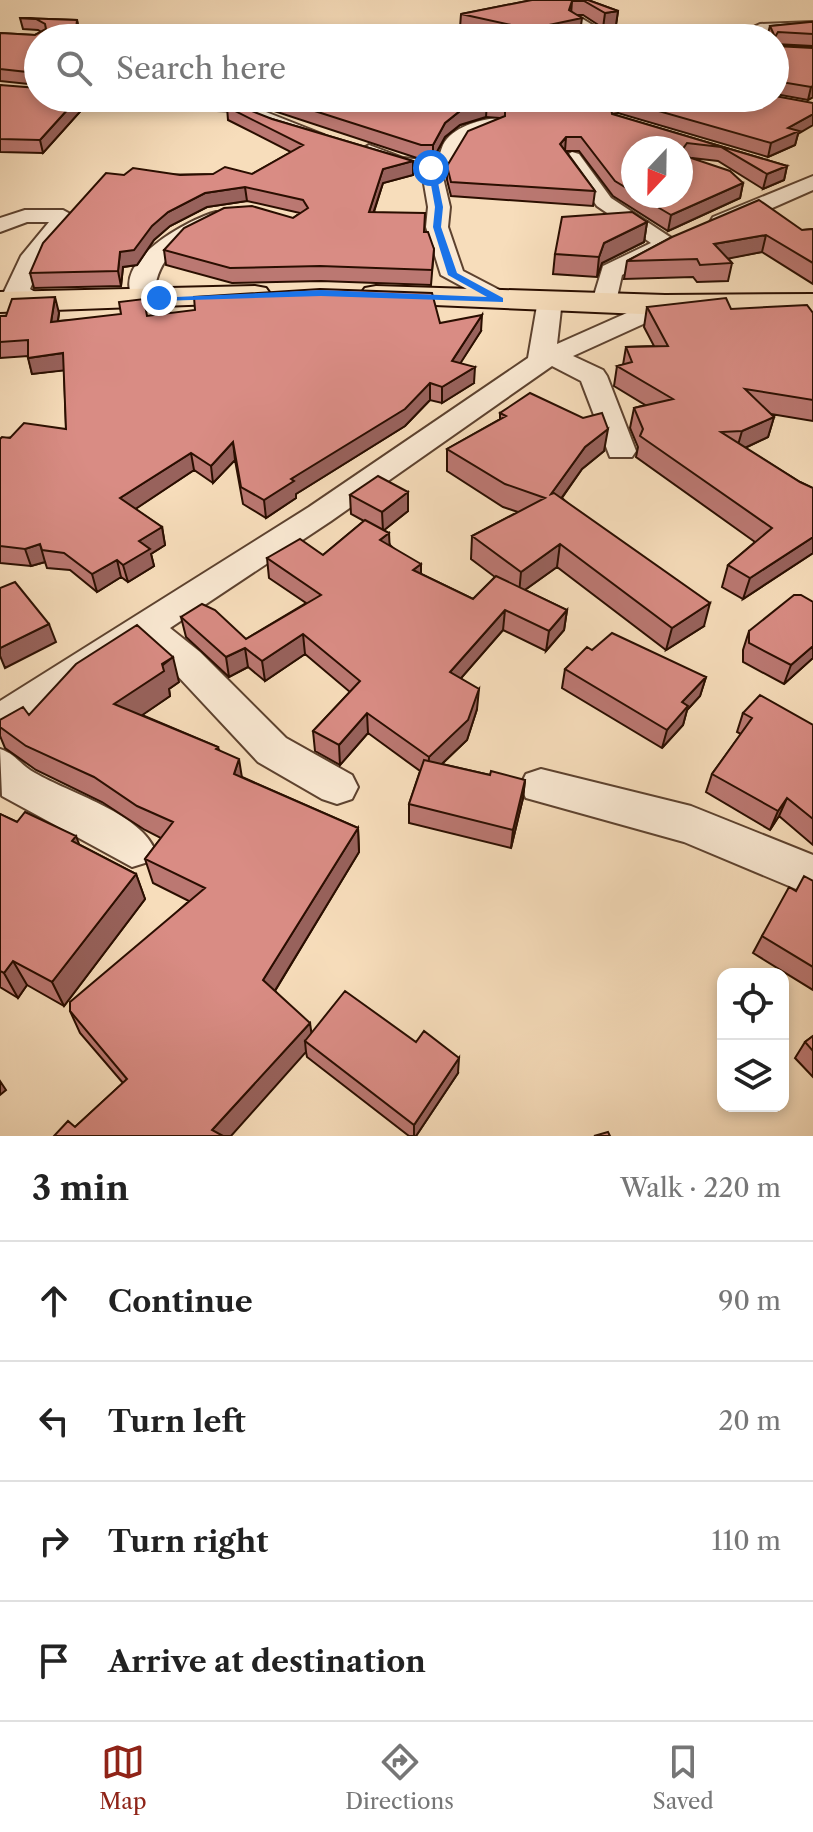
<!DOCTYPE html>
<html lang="en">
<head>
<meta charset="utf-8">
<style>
	:root { --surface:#fff; --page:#f6f6f6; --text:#222; --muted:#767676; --line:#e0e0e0; --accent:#8f2418 }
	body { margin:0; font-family:"Libre Caslon Text",serif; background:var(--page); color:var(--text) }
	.controls { position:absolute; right:24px; bottom:24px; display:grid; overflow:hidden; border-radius:16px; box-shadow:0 4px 12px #0003 }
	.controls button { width:72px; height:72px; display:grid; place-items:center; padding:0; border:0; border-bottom:2px solid var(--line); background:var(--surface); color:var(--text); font:40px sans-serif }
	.compass { position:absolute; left:621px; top:136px; width:72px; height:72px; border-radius:50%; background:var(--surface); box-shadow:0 4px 12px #0003; rotate:202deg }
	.stop { position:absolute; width:24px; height:24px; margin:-18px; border:6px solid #1a73e8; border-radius:50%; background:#fff }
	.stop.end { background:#1a73e8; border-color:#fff; box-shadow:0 2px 8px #0008 }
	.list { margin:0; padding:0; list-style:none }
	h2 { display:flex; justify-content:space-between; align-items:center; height:104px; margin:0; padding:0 32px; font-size:34px }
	h2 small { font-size:26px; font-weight:400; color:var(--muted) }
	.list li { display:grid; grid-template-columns:52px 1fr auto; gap:24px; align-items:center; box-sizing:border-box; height:120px; padding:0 32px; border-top:2px solid var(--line) }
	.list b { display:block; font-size:30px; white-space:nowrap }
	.list em { font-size:26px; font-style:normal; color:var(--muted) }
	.icon { flex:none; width:44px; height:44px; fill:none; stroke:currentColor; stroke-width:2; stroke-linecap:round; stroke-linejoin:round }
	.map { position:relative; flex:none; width:813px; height:1136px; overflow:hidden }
	.search { position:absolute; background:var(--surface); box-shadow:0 4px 12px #0003; left:24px; right:24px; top:24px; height:88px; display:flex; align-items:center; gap:20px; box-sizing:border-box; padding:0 28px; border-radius:44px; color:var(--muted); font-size:30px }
	.sheet { height:584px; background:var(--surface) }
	nav { display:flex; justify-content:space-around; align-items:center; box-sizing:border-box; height:112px; border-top:2px solid var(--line); background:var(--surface); font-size:22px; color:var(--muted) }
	nav a { display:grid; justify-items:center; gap:4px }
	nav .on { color:var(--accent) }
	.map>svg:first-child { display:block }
</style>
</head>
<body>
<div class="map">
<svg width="813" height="1136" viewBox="0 0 813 1136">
	<rect width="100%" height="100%" fill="#f7ddbb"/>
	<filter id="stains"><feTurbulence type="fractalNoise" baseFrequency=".0025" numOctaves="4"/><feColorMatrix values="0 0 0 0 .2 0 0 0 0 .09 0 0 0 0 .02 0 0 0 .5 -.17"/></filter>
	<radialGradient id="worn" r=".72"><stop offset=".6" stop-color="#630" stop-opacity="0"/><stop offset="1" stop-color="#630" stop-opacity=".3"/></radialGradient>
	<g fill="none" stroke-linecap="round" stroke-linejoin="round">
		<defs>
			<path id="minor" d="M571,18H581L614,38H595L571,24Z
				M813,22V30L730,38L760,24Z
				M80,98L238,101L324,135L315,141L308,139L235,111L89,103Z
				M496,118L505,124L502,128C490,131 468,134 462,148C457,159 454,167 442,173L450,207L448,227L463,271L509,295L512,300L509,305L500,307L441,275L426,227L428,207L422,172L392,167L359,151L369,145L403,158L434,161C441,155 440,152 443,145C452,127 479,120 496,118Z
				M572,152L579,154L611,198L679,243L622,275L616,302L604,309L592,302L603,266L651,243L597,206L562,158Z
				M813,176V190L729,227H713L710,222L713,217Z
				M25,210H63L74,216L44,256L30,289L52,302L40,309L7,297L4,292L21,256L49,222H27L0,232V218Z
				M216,212L224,214L227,219L224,224C192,237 158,251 155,290L168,293L171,298L168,303L159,305L134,299C109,262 189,219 216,212Z
				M550,293L562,300L557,344L656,300H674L677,305L674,310L573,356L603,370L607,376L636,451L632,457H610L581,381L552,366L331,521L170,628L200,652L286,738L352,775L358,787L352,799L337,804L322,799L258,762L174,672L144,646L14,732L0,737V701L309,507L528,358L538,300Z
				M0,749C16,754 21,766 35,773C69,793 137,812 154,848L148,862L132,867L2,796Z
				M541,769L691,806L813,855V896L684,842L526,798L520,786L526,774Z"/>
			<path id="major" d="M255,286L266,288L271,295L266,302L0,312V292Z
				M376,286L665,295L813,294V314L665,315L365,302L360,295L365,288Z"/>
		</defs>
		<!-- minor casing -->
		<use href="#minor" stroke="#5d422f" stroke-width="4"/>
		<!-- major casing -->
		<use href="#major" stroke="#2a0e00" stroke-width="4"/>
		<!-- minor -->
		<use href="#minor" fill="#fae9d3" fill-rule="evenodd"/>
		<!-- major -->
		<use href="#major" fill="#f7ddbb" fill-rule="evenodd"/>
	</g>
	<!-- wall -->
	<path fill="#bb7872" stroke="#2a0e00" stroke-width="2" fill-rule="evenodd" d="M532,0H588L618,11L616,25L603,28L583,15H577L580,33L555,38H503L460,28L461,14Z
		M20,18L77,20L79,31L38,85L0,81V33L35,35L41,32L38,30L23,29Z
		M813,22V46L775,44V38L767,37L770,26Z
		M775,46L813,48V97L808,100L775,94Z
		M0,85L38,98H84L86,105L43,153L0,152Z
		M270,98H775L798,134L795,145L768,157L618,113L612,114L787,166L784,180L763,189L718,161L692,158L743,183L740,198L668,231L613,196L579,151H566L595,191L593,206L451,196L447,180V166L501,118L486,117L460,125L445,137L433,159H420L271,110ZM633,148L681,196H633Z
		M227,107L272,119L413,161V175L383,183L374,212L425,232L434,249L431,285L321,281L232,283L166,265L164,250L293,218L300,213L247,201L207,207L170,226L154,240L137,265L123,267L121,286L34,288L30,273L124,175L252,174L291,152L228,120Z
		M647,222L644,242L602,263L597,277L553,274L555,254Z
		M813,229V284L762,252L728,258L732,263L728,281L697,282L693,277L624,279L627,261L672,237L802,230Z
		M647,307L731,309L813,313V421L771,414L774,417L768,437L745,448L800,482L813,488V553L743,599L722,587L728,565L755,542L636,457L638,447L630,428L634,408L645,405L614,386L617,366L623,365L626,347L654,346L644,327Z
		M59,313L58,321L147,316L440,323L481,331L460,363L474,383L442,403L430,400L405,426L296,494V498L266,518L243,504L235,460L213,483L194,470L135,509L162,527L165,545L151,554L154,566L128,582L121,577L97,592L70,570L47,568L45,562L31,566L0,563V439L66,429L64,370L32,374L28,356L0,358V316Z
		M500,413L604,451L582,469L562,498L704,626L666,650L557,567L525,590L567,610L564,630L546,651L503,630L461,678L477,709L467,740L442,764L490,775L525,780L523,798L511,848L409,823V804L420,771L368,733L340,765L315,751L313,731L350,692L305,654L265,681L248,667L229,677L186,637L181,617L246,639L306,603L269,578L267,558L323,555L364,521L351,514L350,495L408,492V511L384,530L390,545L421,574L473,599L495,577L471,559L472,536L518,512L503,507L447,471V449L500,419Z
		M749,631L813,658L784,684L743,662V650Z
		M592,650L706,677L700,696L687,710L683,725L662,748L562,688L565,669Z
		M179,682L169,689L170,696L142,715L218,747L219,750L242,777L358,828L359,852L275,991L311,1033L458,1073L416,1136H409L307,1057L306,1052L75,1127L123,1083L80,1033L70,1011L189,901L153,883L145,859L161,838L145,830L102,802L36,770L5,748L0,736V720L29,715Z
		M743,713L813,725V845L779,816L770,830L706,792L712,774L741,734L737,732Z
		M0,814L17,822L80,845L136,874L145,899L64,1006L27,985L18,998L0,987Z
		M813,881V990L753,953L762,936L796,891Z
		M813,1036V1077L795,1058L805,1042Z"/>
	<!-- shaded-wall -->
	<path fill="#98625c" stroke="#2a0e00" stroke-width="2" d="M572,1L571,15L582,18L580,33L555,38H529L530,29L569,10Z
		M618,11L616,25L603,28L605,13Z
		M77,20L79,31V38H75Z
		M813,86V97L808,100L811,87Z
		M78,98H84L86,105L43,153L40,140Z
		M620,100L618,113L609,115L610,102Z
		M487,103L486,117L460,125L445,137L433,159V145L445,123L460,111Z
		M813,114V125L798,134L795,145L768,157L771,143L788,128Z
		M566,137L565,151L560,144Z
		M413,161V175L383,183L369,226V212L383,169Z
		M787,166L784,180L763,189L767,174Z
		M743,183L740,198L668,231L671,215Z
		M245,187L247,201L207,207L170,226L154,240L137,265L123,267L121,286L118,271L120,252L168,212L205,193Z
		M647,222L644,242L602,263L597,277L599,257L604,243Z
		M766,235L762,252L711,262L714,244Z
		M55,297L59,313L55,338L51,322Z
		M482,315L481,331L451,378L452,361Z
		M63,353L68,370L32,374L28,358Z
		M475,367L474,383L442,403V387Z
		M430,383V400L405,426L296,494V498L266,518L264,500L291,479Z
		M774,417L768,437L736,452L742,431Z
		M608,429L604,451L582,469L548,517L551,494L585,447Z
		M233,442L235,460L213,483L211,466Z
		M191,453L194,470L125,516L120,498Z
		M408,492V511L383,531L382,512Z
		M162,527L165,545L151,554L154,566L128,582L123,565L139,541Z
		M389,533L390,553L380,540Z
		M813,537V553L743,599L750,578Z
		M40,544L45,562L31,566L25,549Z
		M560,544L557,567L519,594L521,572Z
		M117,560L121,577L97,592L92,574Z
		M421,564V584L413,570Z
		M710,603L704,626L666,650L672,628Z
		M505,610L503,630L449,692L450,672Z
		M567,610L564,630L546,651L549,631Z
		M49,624L56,642L5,668L0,656V648Z
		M303,634L305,654L265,681L262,661Z
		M813,646V658L784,684L791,665Z
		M245,648L248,667L229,677L226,657Z
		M173,657L179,682L169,689L170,696L122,729L114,704Z
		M706,677L700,696L687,710L683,725L662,748L667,730L682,702Z
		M479,689L477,709L467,740L428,777L429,757Z
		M367,713L368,733L340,765L339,745Z
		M239,759L243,784L234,774Z
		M525,780L523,798L511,848L513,830Z
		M787,798L779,816L770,830L778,811Z
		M358,828L359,852L268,1002L263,980Z
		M76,836L86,862L72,841Z
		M136,874L145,899L64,1006L52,982Z
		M13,961L27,985L18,998L4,973Z
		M310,1023L313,1044L305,1041L306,1052L231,1136H215L212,1130Z
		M459,1058L458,1073L416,1136H414V1125Z
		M0,1081L6,1090L0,1095Z"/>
	<!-- building -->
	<path fill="#d98c84" stroke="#2a0e00" stroke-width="2" d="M532,0H588L618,11L605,13L584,1H572L569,10L582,18L530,29L461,14Z
		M20,18L77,20L75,38H38V86L36,73L0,69V33L35,35L46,29L45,24L36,19Z
		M810,22H813V34L778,32L775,37L770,26Z
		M155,29L244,38H127Z
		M775,46L813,48V86L811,87L775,81Z
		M0,85L38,88V98H78L40,140L0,139Z
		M775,96L813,103V114L788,128L799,131L771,143L620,100L610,102L612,114L787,166L767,174L721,147L687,143L682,150L685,156L730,171L743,183L671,215L639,196H681V148H633V192L615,181L581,137H566L560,144L595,191L451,182L447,166L468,131L505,116V105L487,103L460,111L445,123L433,145H421L274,98H775Z
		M237,105L272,119L413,161L383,169L369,212L425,213L424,232H428L434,249L432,270L320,266L230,268L164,250L184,228L224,208L252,206L293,218L308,208L303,200L245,187L205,193L168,212L152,226L134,250L120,252L118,271L30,273L43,243L106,173L124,175L133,168L180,175L213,174L225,167L252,174L303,145L227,107Z
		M759,200L802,230L813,229V263L766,235L714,244L732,263L700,265L697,259L627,261L672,237Z
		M632,212L647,222L604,243L599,257L555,254L562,217Z
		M320,289L432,293L440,323L482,315L452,361L475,367L442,387L430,383L405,409L291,479L294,481L264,500L241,487L233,442L211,466L191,453L120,498L162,527L139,541L150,549L123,565L117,560L92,574L64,553L42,550L40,544L25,549L0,546V439L2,437L10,438L24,423L66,429L63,353L28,358V340L0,342V316H6L12,299L55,297L51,322L121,314L119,302L144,299L147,316L195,310L194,297Z
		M726,298L731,309L807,305L813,313V400L745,389L774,417L742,431L721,432L800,482L813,488V537L750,578L728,565L772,528L640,436L643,429L634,408L673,399L617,366L632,362L626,347L668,346L647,307Z
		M530,393L583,418L602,413L608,429L585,447L551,494L554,493L710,603L672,628L560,544L521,572L472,536L545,498L505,484L447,449L506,416L500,413Z
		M378,476L408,492L382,512L350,495Z
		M365,520L389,533L380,540L421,564L413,570L473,599L496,576L567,610L549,631L505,610L450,672L479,689L468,720L429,757L367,713L339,745L313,731L360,681L303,634L262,661L245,648L226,657L181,617L202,604L215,610L246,639L321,595L267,558L300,539L323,555Z
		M15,582L49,624L0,648V588Z
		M794,595H801L813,602V646L791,665L749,643V631Z
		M137,625L173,657L162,664L164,671L114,704L218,747L216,749L239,759L234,774L358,828L263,980L310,1023L212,1130L223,1136H54L68,1121L75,1127L127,1079L70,1011V1002L205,888L145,859L173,822L137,806L94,777L26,746L0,727V720L23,707L29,715L76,664Z
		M612,633L706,677L682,702L688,706L667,730L565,669L587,647L592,650Z
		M760,695L813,725V819L787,798L778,811L712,774L752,718L743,713Z
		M424,760L490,775L491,771L525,780L513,830L409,804Z
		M25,812L76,836L72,841L136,874L52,982L13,961L4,973L0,971V814L17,822Z
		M804,876L813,881V967L762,936L789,887L796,891Z
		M345,991L416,1042L424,1031L459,1058L414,1125L305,1041Z
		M813,1036V1051L805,1042Z
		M608,1132L610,1136H594Z"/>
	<!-- route -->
	<path fill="#1a73e8" d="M431,166L435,168L443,207L441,227L457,273L503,298V302L321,296L159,301L155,298L321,290L487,297L448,275L433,227L435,207L428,168Z"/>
	<rect width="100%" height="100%" filter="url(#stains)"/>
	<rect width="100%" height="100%" fill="url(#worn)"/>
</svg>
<div class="controls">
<button><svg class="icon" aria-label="locate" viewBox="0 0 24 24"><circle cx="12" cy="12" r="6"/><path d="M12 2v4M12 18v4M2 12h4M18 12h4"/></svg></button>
<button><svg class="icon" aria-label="layers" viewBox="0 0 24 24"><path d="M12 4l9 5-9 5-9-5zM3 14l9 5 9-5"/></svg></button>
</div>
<svg class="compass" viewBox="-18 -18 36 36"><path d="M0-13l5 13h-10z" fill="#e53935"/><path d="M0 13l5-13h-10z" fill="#767676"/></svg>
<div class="stop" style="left:431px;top:168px"></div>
<div class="stop end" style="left:159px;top:298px"></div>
<div class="search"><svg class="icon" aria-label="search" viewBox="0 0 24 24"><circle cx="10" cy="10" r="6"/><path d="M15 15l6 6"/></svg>Search here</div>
</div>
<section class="sheet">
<h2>3 min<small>Walk · 220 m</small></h2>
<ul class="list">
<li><svg class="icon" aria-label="ahead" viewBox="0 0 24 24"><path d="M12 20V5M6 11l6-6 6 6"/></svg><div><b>Continue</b></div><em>90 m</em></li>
<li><svg class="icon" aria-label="left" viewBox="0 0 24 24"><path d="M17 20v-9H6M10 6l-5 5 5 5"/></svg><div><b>Turn left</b></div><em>20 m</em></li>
<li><svg class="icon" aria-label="right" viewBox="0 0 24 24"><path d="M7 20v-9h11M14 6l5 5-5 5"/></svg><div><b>Turn right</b></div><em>110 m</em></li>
<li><svg class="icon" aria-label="arrive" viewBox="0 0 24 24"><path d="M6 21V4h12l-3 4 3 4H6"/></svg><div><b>Arrive at destination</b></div></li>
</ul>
</section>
<nav>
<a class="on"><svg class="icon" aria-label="map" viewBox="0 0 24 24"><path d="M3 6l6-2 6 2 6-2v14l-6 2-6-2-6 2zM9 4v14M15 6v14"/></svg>Map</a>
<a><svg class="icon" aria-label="directions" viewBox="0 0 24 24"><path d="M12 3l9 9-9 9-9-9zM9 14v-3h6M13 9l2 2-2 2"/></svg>Directions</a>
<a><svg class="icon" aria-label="saved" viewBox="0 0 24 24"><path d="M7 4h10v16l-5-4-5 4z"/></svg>Saved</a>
</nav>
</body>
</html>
